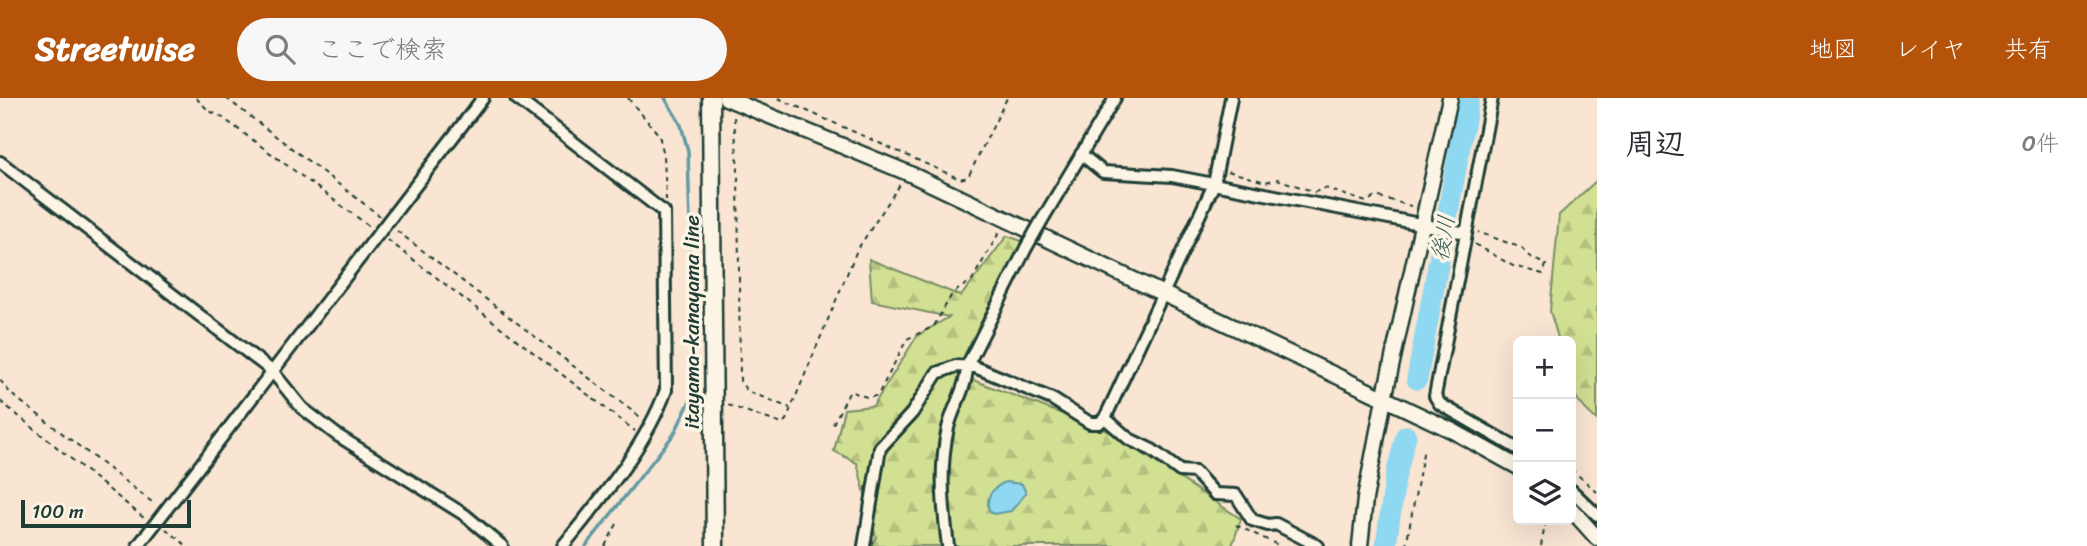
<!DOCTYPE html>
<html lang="ja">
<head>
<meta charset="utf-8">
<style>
	:root { --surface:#fff; --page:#f7f7f7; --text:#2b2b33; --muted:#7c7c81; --line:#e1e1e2; --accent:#b45309 }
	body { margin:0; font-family:Sriracha,"Klee One",sans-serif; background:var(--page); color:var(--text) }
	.controls { position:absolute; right:21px; bottom:21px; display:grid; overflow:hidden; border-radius:10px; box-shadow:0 7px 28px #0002 }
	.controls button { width:63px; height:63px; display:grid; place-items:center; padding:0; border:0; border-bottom:2px solid var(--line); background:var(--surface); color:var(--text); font:35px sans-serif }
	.scale { position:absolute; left:21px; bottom:18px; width:170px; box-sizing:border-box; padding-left:7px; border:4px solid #1f3d34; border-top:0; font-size:19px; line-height:24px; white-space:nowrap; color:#1f3d34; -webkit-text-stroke:5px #fcf5e5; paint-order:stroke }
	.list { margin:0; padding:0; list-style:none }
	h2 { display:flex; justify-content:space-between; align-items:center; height:91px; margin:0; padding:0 28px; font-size:30px }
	h2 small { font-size:23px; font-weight:400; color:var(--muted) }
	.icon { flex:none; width:38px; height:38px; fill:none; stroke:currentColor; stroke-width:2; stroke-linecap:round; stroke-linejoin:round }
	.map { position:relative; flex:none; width:1597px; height:448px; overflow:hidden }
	header { display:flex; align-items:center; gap:42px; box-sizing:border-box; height:98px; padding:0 35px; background:var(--accent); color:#fff }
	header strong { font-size:33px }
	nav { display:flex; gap:38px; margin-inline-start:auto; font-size:24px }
	.search { width:490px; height:63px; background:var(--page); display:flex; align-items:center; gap:18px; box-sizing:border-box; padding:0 24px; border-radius:38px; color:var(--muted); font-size:26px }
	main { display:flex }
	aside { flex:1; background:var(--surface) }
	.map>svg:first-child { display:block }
</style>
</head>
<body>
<header>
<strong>Streetwise</strong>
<div class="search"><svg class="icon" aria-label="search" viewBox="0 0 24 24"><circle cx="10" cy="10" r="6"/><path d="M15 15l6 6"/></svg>ここで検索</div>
<nav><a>地図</a><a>レイヤ</a><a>共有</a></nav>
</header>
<main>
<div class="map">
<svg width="1597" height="448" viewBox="0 0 1597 448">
	<defs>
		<pattern id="forest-firs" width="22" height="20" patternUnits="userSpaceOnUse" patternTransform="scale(1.75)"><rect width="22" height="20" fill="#d2e093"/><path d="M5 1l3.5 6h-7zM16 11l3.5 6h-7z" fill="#b4c17f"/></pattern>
	</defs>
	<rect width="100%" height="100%" fill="#f9e5d2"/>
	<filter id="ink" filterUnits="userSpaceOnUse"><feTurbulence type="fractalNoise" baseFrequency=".0143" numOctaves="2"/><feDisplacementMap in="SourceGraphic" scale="14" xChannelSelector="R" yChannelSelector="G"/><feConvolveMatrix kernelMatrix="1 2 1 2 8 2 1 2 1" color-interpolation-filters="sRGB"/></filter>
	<g filter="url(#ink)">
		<!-- forest -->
		<path fill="url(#forest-firs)" stroke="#788e64" stroke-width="2" d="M1597,82V322C1564,294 1571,284 1571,243H1559L1550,213L1559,117Z
			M1007,138L1022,143L957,276L1110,334L1241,421L1232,448H871L876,439L857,365L834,353L844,311L873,308L917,238L949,219L872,203L869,161L961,198Z"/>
		<!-- water -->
		<path fill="#8fd8f1" stroke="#629aa5" stroke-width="2" d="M1005,384L1022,386L1026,395L1011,413L993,416L989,412C985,398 993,390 1005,384Z"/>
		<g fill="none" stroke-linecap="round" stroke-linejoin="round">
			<!-- stream -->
			<path stroke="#629aa5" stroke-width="3.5" d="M586,448L674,336L691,301L694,278L688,53L681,27L665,0"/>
			<!-- river -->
			<path stroke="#8fd8f1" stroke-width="21" d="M1417,281L1469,0
				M1386,448L1395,381L1406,338"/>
			<defs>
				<path id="minor" d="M516,0L664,114L666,292C646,348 600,402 563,448
					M1492,0L1435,298L1440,306L1518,351
					M1081,56L1103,74L1172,78L1466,135
					M0,64L272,273L302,310L337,337L465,417L502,448
					M1042,122L1115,0
					M1105,320L1129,341L1152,352L1180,373L1195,374L1215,396L1236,397L1252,422L1268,427L1276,426L1318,448
					M1571,392L1597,417
					M138,448L483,0
					M864,448L880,350L912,315L937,275L956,268L975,269L1052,301L1090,325H1099L1105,320L1214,86L1231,0
					M948,448C943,408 939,370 948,330C953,309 967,289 967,268L1026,150"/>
				<path id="tertiary" d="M726,0L908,75L1453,333L1518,369
					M1571,411L1597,440
					M1360,448L1365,401L1384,301L1450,0"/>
				<path id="secondary" d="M711,0L715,448"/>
			</defs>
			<!-- minor casing -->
			<use href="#minor" stroke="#1f3d34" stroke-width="16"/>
			<!-- tertiary casing -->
			<use href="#tertiary" stroke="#1f3d34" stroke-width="19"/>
			<!-- secondary casing -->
			<use href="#secondary" stroke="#1f3d34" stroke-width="21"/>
			<!-- path -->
			<path stroke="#1f3d34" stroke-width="2" stroke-dasharray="5 5" stroke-linecap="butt" d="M196,0L209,13L219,17L369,128
				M226,0L380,118
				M628,0L659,37L664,57L666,102
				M778,0L960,81L968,79L1007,0
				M734,19L738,72L740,283L747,293L790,310
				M1228,73L1265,84L1277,81L1315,94L1325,90L1366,104L1376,98L1411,108
				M397,133L640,319
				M388,142L635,333
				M1475,146L1513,168L1543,176L1546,167L1527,157L1522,150L1478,134
				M0,282L11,296L152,404
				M0,303L144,420
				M728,307L782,326L786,322L857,152L901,85
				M833,326L850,293L869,300L878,297L907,241L934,228L952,196L972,182L1000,133
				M1571,371L1597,394
				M1236,427L1280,448
				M166,431L187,448
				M605,448L617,426
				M1406,448L1424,350
				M1541,448L1546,422"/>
			<!-- minor -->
			<use href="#minor" stroke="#fcf5e5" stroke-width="10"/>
			<!-- tertiary -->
			<use href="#tertiary" stroke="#fcf5e5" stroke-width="14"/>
			<!-- secondary -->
			<use href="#secondary" stroke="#fcf5e5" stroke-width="16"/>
			<defs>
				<path id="minor-bridge" d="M1026,150L1042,122"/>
			</defs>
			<!-- minor-bridge casing -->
			<use href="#minor-bridge" stroke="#1f3d34" stroke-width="16" stroke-linecap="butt"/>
			<!-- minor-bridge -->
			<use href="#minor-bridge" stroke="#fcf5e5" stroke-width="10"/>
		</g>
	</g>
	<g text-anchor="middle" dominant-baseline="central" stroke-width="7" stroke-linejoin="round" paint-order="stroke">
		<!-- street labels -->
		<g font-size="21" fill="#1f3d34" stroke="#fcf5e5">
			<text transform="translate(692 224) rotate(-90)">itayama-kanayama line</text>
		</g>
		<!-- water labels -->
		<g font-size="23" font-style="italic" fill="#355c5a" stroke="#fcf5e5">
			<text transform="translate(1443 140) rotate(-80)">後川</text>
		</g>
	</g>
</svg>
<div class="controls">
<button>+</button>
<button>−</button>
<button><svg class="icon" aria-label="layers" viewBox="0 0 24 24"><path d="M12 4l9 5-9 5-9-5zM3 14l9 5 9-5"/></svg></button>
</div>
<div class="scale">100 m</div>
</div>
<aside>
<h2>周辺<small>0件</small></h2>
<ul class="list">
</ul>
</aside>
</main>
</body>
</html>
